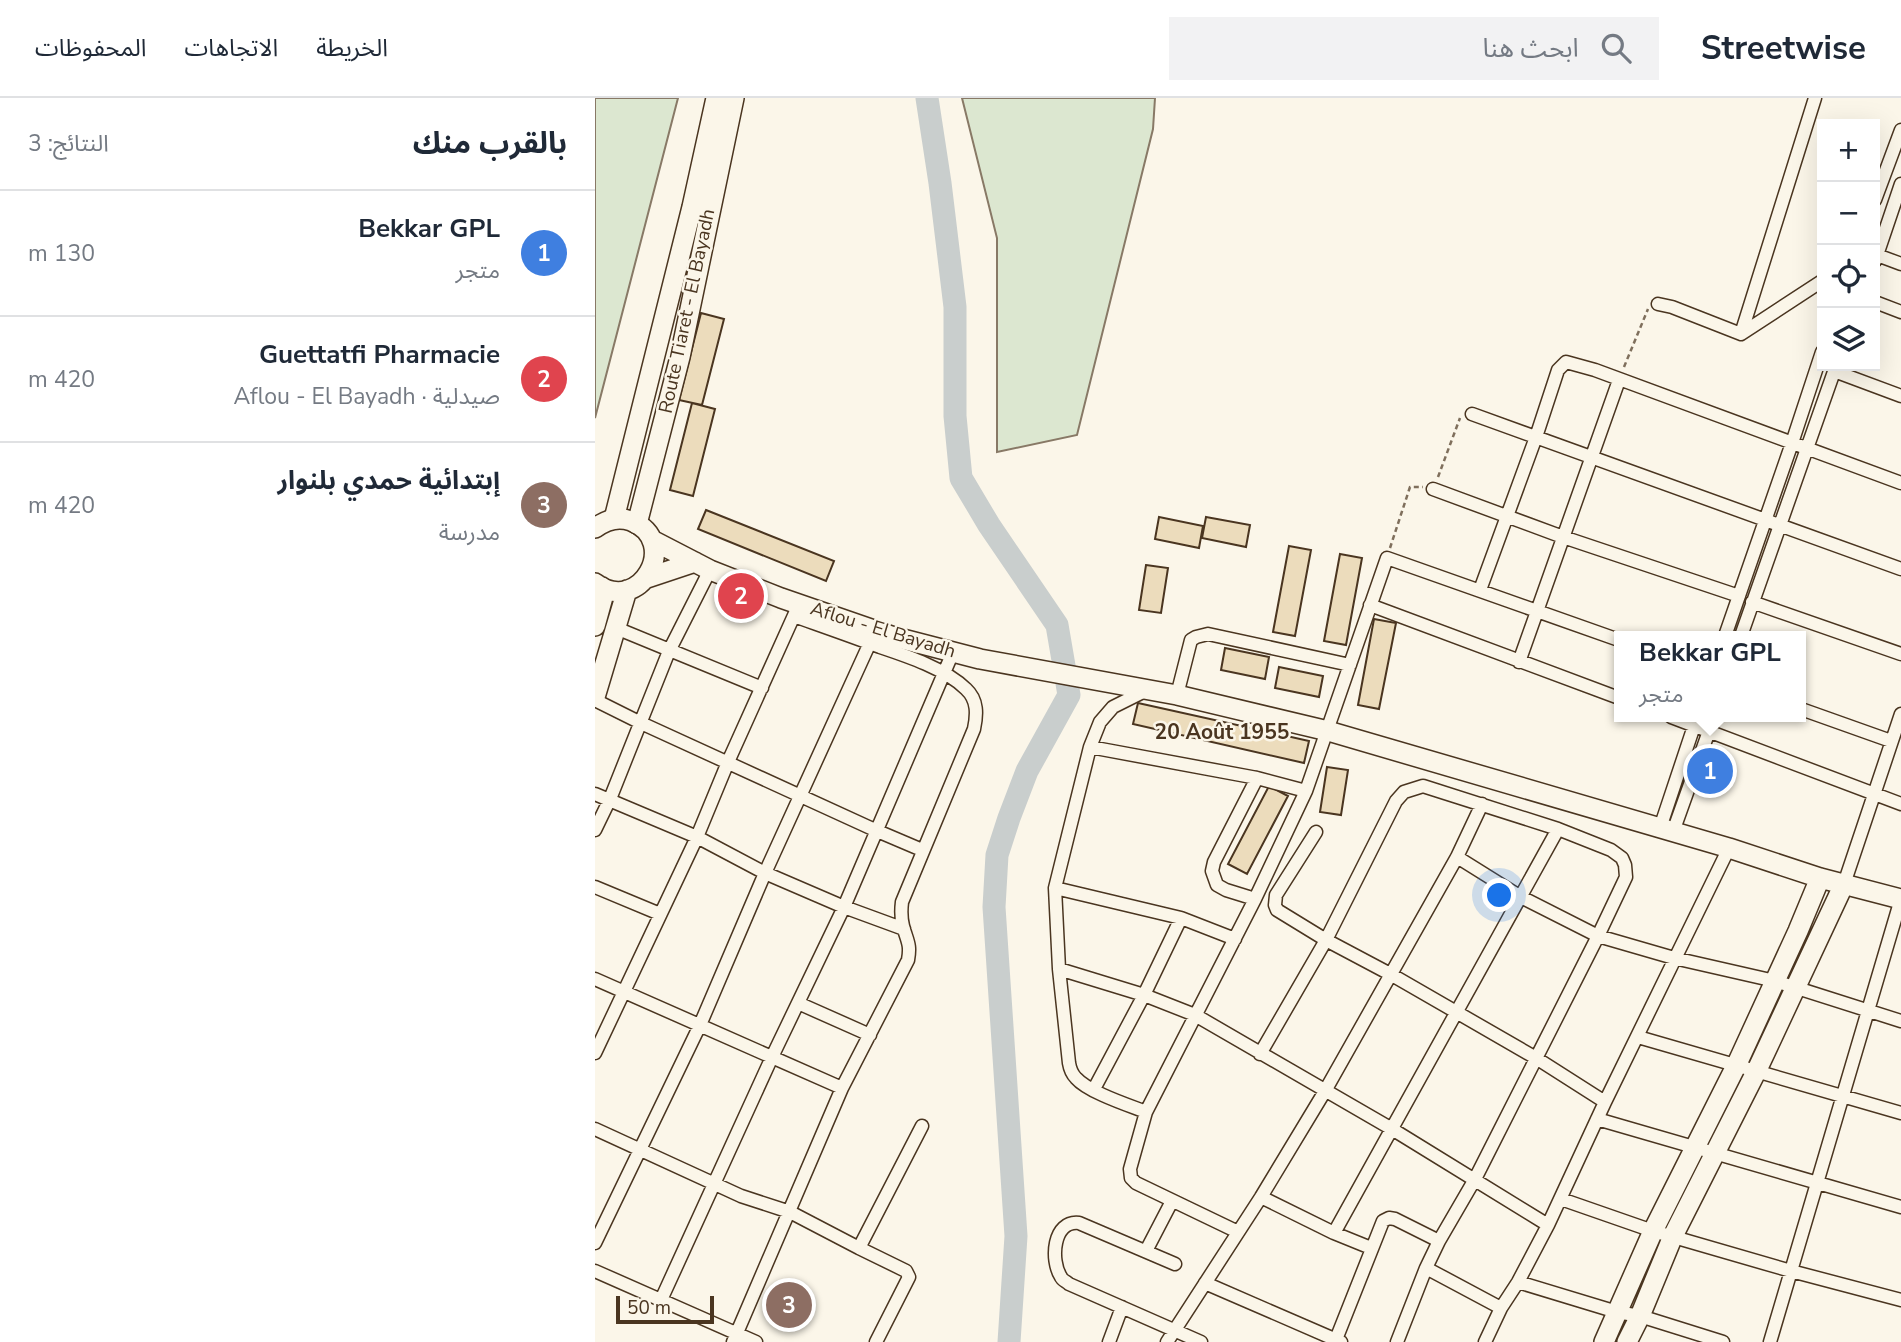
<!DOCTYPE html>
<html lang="ar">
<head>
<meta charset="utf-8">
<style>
	:root { --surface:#fff; --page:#f2f2f3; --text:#1f2937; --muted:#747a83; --line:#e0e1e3; --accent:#c62828 }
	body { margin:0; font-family:"Nunito Sans","Noto Sans Arabic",sans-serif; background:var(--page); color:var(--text); direction:rtl }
	.controls { position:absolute; right:21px; top:21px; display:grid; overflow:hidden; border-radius:0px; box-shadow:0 7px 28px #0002 }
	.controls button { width:63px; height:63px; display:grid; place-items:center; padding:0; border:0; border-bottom:2px solid var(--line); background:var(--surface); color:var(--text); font:35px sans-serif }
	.scale { position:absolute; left:21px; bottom:18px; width:98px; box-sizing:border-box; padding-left:7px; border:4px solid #4a3520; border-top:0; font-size:19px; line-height:24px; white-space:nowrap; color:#4a3520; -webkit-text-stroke:5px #fbf6e9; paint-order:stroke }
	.you { position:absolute; left:905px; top:798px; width:24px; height:24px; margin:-18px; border:5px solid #fff; border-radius:50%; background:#1a73e8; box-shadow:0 0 0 10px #1a73e833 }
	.badge { display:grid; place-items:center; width:46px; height:46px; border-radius:50%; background:var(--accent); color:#fff; font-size:23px; font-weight:700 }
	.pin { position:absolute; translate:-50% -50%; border:4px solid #fff; box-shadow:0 2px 7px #0006 }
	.popup { position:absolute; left:1019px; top:533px; width:192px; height:91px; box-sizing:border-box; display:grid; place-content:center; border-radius:0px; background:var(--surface); filter:drop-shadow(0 2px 5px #0005); font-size:23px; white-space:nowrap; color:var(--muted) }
	.popup b { font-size:26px; color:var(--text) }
	.popup::after { content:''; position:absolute; left:50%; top:100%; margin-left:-14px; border:14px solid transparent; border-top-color:var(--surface) }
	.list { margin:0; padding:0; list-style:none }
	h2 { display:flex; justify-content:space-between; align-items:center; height:91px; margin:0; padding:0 28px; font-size:30px }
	h2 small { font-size:23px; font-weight:400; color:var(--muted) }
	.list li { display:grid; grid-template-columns:46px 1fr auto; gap:21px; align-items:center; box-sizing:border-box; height:126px; padding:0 28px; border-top:2px solid var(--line) }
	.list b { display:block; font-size:26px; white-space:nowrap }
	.list p { margin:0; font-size:23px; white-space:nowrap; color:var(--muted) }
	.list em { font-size:23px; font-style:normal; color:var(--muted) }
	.icon { flex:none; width:38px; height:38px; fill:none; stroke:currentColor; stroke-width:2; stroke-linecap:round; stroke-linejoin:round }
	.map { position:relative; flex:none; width:1306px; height:1244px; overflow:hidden; direction:ltr }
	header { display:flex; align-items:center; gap:42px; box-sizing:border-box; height:98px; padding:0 35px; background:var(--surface); border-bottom:2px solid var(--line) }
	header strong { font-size:33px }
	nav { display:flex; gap:38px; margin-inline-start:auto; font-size:24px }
	.search { width:490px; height:63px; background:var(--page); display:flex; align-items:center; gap:18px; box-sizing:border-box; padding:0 24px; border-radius:0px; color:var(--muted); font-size:26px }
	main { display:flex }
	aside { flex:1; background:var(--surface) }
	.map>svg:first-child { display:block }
</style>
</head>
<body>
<header>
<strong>Streetwise</strong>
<div class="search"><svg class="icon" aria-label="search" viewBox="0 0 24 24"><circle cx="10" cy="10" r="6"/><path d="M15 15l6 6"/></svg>ابحث هنا</div>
<nav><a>الخريطة</a><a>الاتجاهات</a><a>المحفوظات</a></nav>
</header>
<main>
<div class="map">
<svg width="1306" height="1244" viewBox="0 0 1306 1244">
	<rect width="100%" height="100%" fill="#fbf6e9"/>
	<!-- green -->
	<path fill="#dce7d0" stroke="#887966" stroke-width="2" d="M0,0H83L0,320Z
		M367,0H560L558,31L482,337L402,354V140Z"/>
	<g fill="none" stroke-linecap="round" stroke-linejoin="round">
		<!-- river -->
		<path stroke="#c9cecd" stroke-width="23" d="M332,0L345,85L360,209V318L366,380L394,427L462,527L474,597L432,673L414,720L402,757L399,809L421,1138L414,1244"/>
	</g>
	<!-- building -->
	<path fill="#ecdcbc" stroke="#4a3520" stroke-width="2" d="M106,215L129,221L107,307L84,302Z
		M97,305L120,311L98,398L75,392Z
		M111,412L239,463L231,483L103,431Z
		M564,419L608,428L604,450L560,441Z
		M611,419L655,427L651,449L607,440Z
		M694,448L716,452L700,538L678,534Z
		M745,456L767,460L751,547L729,543Z
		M551,467L573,470L566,515L544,512Z
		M779,521L801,525L784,611L763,607Z
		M630,550L674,559L670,581L626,572Z
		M684,569L728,578L724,599L680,590Z
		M543,605L714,643L709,665L538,626Z
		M732,669L753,672L746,717L725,714Z
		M674,688L693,698L652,776L633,766Z"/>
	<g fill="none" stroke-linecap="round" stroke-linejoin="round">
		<defs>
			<path id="minor" d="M1280,102L1306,32
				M1282,157L1306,166
				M1280,163L1306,86
				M1280,204L1306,214
				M1063,206L1077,209L1146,236L1227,183
				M1146,236L1220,0
				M1240,268L1239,273L1306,298
				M877,316L1306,471
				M838,391L968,439L1144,498
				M885,492L941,339L963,272L971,264L1000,272L1306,385
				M1157,504L1306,556
				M775,507L1024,600
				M21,530L167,590
				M1130,538L1197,345L1227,254
				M1146,538L1241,268
				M924,564L1024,282
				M582,597L596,542L601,539L613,536L755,567
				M0,602L46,625L280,732L327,752
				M1206,611L1296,643
				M1076,619L1306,706
				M495,649L662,680L711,693
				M0,696L102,739L170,775L249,809L309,831
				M1065,730L1102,619
				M0,732L15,701L74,553L115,472
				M721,734L681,797L680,807L682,812L731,842L797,877L941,960L1010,1004
				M1078,734L1119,619
				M862,759L926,799L1003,838L1079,860L1180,883L1306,923
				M1249,786L1306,616
				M0,789L65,816
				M460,790L586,820
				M660,801L631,792L622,787L617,773L619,764L662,680
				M464,871L549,897L600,917L797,1031L953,1127
				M0,881L247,990
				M203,905L275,937
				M1043,939L1306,1015
				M0,955L102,739L133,664L201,513
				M665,956L731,842L801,703L809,694L828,688L963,731L1016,752L1027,760L1030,767L1031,779L1003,838L880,1081L844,1143L831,1170L802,1244
				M499,991L549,897L586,820L640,841
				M551,1014C533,1007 493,994 481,980C477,976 475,971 474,965L464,871L460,790L495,649L505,624L518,609L552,592
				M1002,1021L1306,1109
				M0,1031L146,1098L195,1114L264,1150L311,1173L314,1179L281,1244
				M666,1099L739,1135L776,1150
				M966,1101L1058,1133L1196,1173L1306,1202
				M643,1134L541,1085L536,1080L535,1071L551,1014L660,801L711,693L792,460L1024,542
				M739,1135L963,731
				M0,1145L105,927L170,775L278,538
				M264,1150L327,1028
				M551,1153L577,1103
				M580,1166L484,1125C458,1122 455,1162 466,1179C467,1182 472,1184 474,1186L606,1244
				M831,1170L906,1210
				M0,1173L161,1244
				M923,1184L1022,1214L1045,1218L1128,1244
				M610,1185L746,1244
				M66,1202L177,959L249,809L358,554
				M138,1244L247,990L313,862C316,846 312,843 308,828C306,820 306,812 307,804L379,631C382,617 383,602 371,591C351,571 312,558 285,549C256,538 227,528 199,518
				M514,1244L527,1209
				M572,1244L666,1099L730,993L862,759L887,706
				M740,1244L788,1123L794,1120L800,1121L844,1143
				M890,1244L906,1210L923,1184L953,1127L1010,1004L1134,750
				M1175,1244L1306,801"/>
			<path id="primary" d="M0,430C11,422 23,418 36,423C87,443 45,519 0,485
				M57,442L115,472L186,500L296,538L385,561L582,597L733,633L1134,750L1225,780L1306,801
				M52,480L100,464
				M0,528L8,499L7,489
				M0,599L32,492
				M1009,1244L1058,1133L1141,968L1203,833L1225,780
				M1032,1244L1045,1218L1078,1138L1161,974L1249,786"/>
			<path id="trunk" d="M19,421L97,109L121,0
				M42,426L85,259L139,0"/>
		</defs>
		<!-- minor casing -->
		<use href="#minor" stroke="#4a3520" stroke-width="15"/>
		<!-- primary casing -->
		<use href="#primary" stroke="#4a3520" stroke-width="22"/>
		<!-- trunk casing -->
		<use href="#trunk" stroke="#4a3520" stroke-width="22"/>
		<!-- path -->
		<path stroke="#7f6f5c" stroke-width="2.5" stroke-dasharray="5 3.5" stroke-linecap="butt" d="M1029,269L1053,211
			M843,379L865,320
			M795,450L815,389H828"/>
		<!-- minor -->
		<use href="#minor" stroke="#fbf6e9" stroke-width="12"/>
		<!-- primary -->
		<use href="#primary" stroke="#fbf6e9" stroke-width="19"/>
		<!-- trunk -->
		<use href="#trunk" stroke="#fbf6e9" stroke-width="19"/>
	</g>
	<g text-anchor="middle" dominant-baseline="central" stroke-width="5" stroke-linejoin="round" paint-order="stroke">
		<!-- street labels -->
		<g font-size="19" fill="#4a3520" stroke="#fbf6e9">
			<text transform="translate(92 213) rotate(-78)">Route Tiaret - El Bayadh</text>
			<text transform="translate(288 532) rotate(17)">Aflou - El Bayadh</text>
		</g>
		<!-- neighbourhood labels -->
		<g font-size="21" font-weight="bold" fill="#4a3520" stroke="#fbf6e9">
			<text x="627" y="634">20 Août 1955</text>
		</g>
	</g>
</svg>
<div class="controls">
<button>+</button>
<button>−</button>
<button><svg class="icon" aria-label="locate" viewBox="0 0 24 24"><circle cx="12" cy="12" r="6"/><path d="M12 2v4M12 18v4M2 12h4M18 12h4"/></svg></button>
<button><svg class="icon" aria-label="layers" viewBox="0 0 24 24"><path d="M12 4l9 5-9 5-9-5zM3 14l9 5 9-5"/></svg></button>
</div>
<div class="scale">50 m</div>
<div class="you"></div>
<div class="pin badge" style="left:1115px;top:673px;background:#3f7fe0">1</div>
<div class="popup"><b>Bekkar GPL</b>متجر</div>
<div class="pin badge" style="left:146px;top:498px;background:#e0444e">2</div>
<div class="pin badge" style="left:194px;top:1207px;background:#8d6e63">3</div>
</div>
<aside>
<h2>بالقرب منك<small>النتائج: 3</small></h2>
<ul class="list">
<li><span class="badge" style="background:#3f7fe0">1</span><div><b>Bekkar GPL</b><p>متجر</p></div><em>130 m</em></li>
<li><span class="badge" style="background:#e0444e">2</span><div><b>Guettatfi Pharmacie</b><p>صيدلية · Aflou - El Bayadh</p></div><em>420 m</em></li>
<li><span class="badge" style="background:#8d6e63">3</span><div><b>إبتدائية حمدي بلنوار</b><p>مدرسة</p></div><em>420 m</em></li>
</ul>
</aside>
</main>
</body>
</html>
